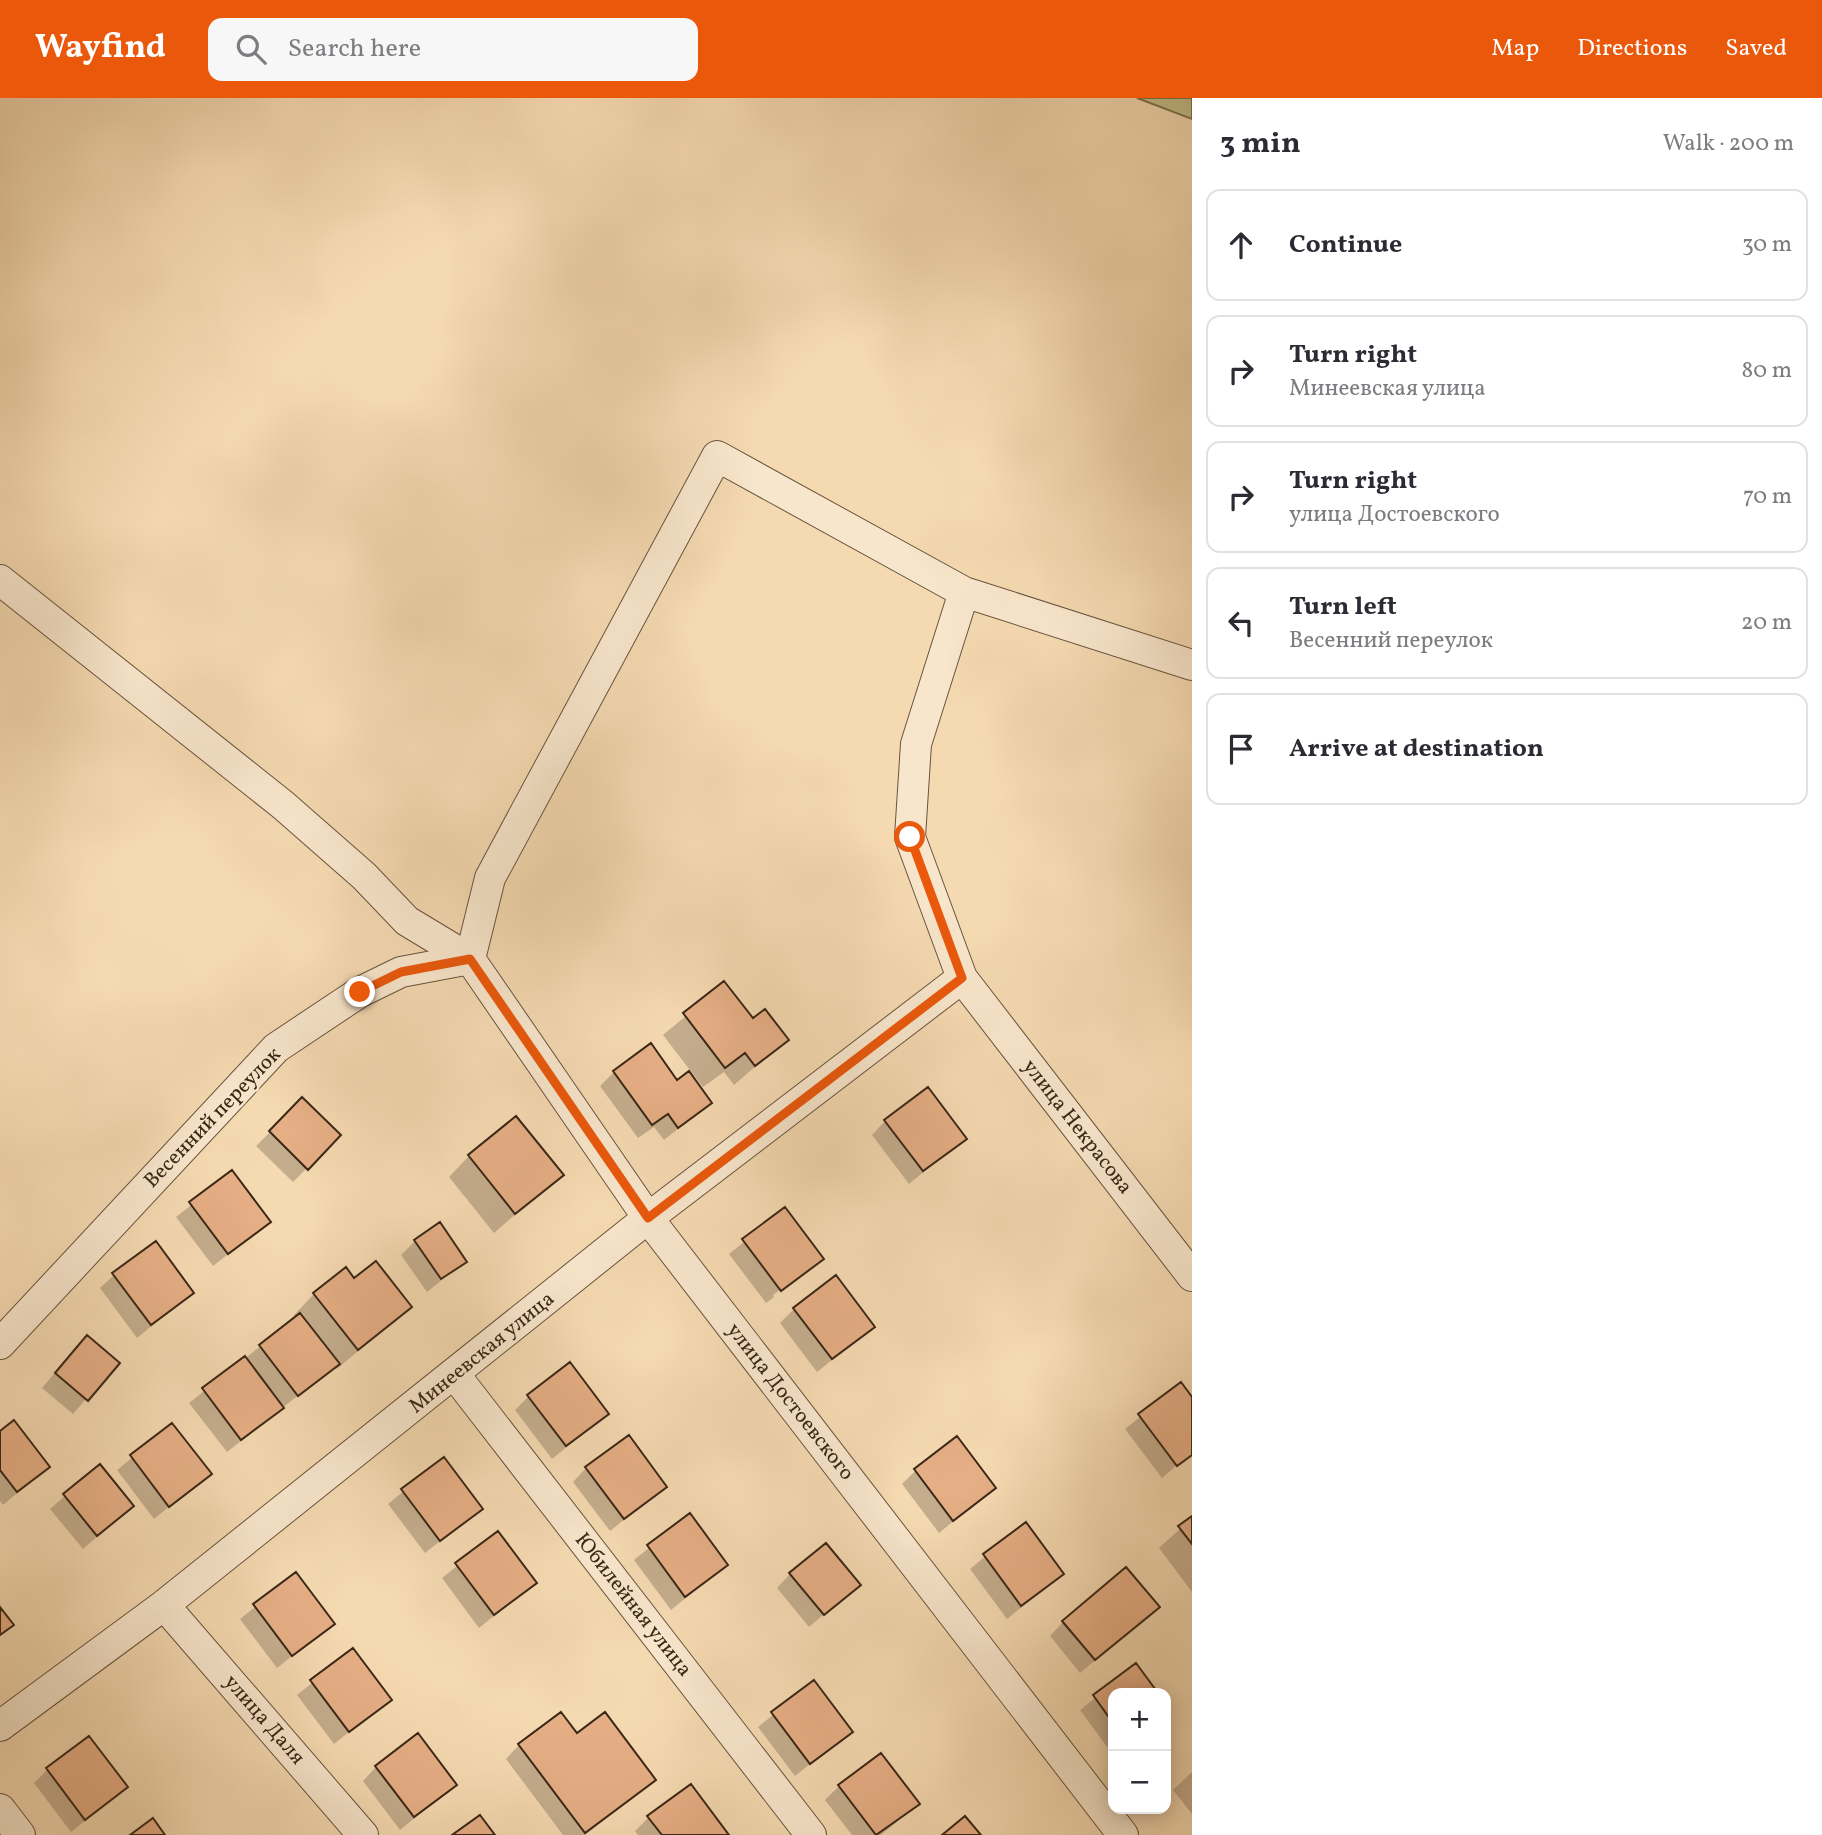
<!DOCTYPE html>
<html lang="en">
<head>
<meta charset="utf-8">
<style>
	:root { --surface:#fff; --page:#f7f7f7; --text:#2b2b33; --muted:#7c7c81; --line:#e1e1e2; --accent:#ea580c }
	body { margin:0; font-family:Vollkorn,serif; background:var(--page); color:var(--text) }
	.controls { position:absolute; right:21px; bottom:21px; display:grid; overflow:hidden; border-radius:14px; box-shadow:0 4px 18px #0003 }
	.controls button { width:63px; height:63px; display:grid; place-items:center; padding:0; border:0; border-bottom:2px solid var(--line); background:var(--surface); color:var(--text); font:35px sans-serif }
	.stop { position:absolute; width:21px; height:21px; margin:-16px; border:5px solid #ea580c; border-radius:50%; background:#fff }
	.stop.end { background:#ea580c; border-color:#fff; box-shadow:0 2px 7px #0008 }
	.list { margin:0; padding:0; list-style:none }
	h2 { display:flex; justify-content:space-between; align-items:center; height:91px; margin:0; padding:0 28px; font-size:30px }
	h2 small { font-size:23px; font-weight:400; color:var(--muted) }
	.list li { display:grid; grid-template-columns:46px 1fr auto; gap:21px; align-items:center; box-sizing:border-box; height:112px; margin:0 14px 14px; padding:0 14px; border:2px solid var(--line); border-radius:14px }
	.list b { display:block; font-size:26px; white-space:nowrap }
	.list p { margin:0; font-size:23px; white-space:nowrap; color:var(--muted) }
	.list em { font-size:23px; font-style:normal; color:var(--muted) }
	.icon { flex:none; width:38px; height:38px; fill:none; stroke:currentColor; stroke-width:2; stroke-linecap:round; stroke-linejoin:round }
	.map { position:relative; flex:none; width:1192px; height:1737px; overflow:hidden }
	header { display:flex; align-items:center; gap:42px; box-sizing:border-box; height:98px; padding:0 35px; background:var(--accent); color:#fff }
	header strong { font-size:33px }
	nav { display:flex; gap:38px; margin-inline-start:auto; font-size:24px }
	.search { width:490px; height:63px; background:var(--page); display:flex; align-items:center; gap:18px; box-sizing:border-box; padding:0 24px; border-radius:14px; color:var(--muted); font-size:26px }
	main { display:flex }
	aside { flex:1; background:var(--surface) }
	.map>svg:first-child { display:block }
</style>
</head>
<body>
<header>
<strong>Wayfind</strong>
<div class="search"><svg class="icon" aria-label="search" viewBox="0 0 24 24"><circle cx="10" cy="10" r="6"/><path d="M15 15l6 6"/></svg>Search here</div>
<nav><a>Map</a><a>Directions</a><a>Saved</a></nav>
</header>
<main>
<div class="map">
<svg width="1192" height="1737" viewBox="0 0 1192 1737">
	<rect width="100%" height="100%" fill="#f5d9b1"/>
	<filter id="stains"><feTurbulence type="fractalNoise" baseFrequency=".00286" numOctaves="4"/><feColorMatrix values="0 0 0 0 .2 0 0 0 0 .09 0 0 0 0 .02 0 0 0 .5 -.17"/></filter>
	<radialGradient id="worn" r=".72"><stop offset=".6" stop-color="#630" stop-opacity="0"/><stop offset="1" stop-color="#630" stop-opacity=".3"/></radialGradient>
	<!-- green -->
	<path fill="#c1be88" stroke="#7d724f" stroke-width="2" d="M1137,0H1192V21Z"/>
	<!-- shadow -->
	<path fill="#0003" d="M724,886L753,923L786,942L734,987L724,974L703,989L663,937Z
		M614,974L676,984L710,1005L664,1042L654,1029L638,1040L600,988Z
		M302,1002L339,1038L293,1084L256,1048Z
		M885,1023L964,1041L909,1086L872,1037Z
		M469,1058L561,1076L494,1135L449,1079Z
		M232,1075L269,1124L213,1168L176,1119Z
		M784,1112L821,1161L809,1173V1170L773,1197L774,1199L766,1205L729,1156Z
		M415,1143L465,1163L427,1194L401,1157Z
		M114,1177L192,1195L137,1240L100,1190Z
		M314,1196L410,1209L337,1271L335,1268L227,1354L189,1305L296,1220L294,1217Z
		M794,1211L873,1229L817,1274L780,1225Z
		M73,1253L117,1265L73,1316L42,1290Z
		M1181,1286L1192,1302V1354L1162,1380L1125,1331Z
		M529,1298L607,1316L552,1361L515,1312Z
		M172,1327L209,1376L154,1421L117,1372Z
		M0,1335L48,1369L3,1407L0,1403Z
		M443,1361L480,1411L425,1455L388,1406Z
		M99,1368L132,1408L83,1451L50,1411Z
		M586,1370L665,1389L610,1433L573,1384Z
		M916,1372L994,1390L939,1435L902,1386Z
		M689,1418L726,1467L671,1512L634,1462Z
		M1192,1420V1494L1159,1450Z
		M1025,1426L1062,1476L1007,1521L970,1471Z
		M497,1436L534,1485L479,1530L442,1480Z
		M296,1476L332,1526L277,1570L240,1521Z
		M790,1476L858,1487L809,1529L777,1490Z
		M1144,1522L1080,1575L1050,1538L1063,1524Z
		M353,1552L390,1601L334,1646L297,1597Z
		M1135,1568L1156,1595H1113V1657L1080,1612Z
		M814,1584L850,1634L795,1678L758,1629Z
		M1166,1609L1172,1617L1166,1623Z
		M577,1637L654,1682L585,1737H563L506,1661L519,1647Z
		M376,1669L455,1687L400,1732L363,1683Z
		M48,1671L126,1689L71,1734L34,1685Z
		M1192,1674V1716L1173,1692Z
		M690,1688L727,1737H638L635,1733L649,1719Z
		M839,1688L918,1706L881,1737H852L825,1702Z"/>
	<!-- building -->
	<path fill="#e6ae85" stroke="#392716" stroke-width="2" d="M724,883L753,920L765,911L789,942L755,968L745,955L725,970L683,915Z
		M651,945L677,982L689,973L712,1005L678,1030L668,1016L652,1027L613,973Z
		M928,989L967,1041L923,1073L884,1022Z
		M302,999L341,1037L308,1072L269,1033Z
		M516,1018L564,1077L515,1116L468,1057Z
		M232,1072L271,1124L228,1156L189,1104Z
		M785,1109L824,1161L781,1193L742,1141Z
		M440,1124L467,1164L441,1181L414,1142Z
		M156,1143L194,1195L151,1227L112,1175Z
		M376,1163L412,1209L358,1252L313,1195L346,1169L354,1180Z
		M836,1177L875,1229L832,1261L793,1210Z
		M300,1215L340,1266L298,1298L259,1247Z
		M87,1237L120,1265L88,1303L55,1275Z
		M245,1258L284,1310L241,1342L202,1290Z
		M570,1264L609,1316L566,1348L527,1297Z
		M1181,1284L1192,1299V1357L1177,1368L1138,1316Z
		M14,1322L50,1369L17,1394L0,1372V1333Z
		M172,1325L212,1376L169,1409L130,1357Z
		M629,1337L667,1389L624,1421L585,1369Z
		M957,1338L996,1390L953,1423L914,1371Z
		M444,1359L483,1411L440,1443L401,1391Z
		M100,1366L134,1408L97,1438L63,1396Z
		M690,1415L728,1467L685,1499L647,1447Z
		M1192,1418V1446L1178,1428Z
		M1026,1424L1064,1476L1021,1508L983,1456Z
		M498,1433L537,1485L494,1517L455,1465Z
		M826,1445L861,1487L824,1517L789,1475Z
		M1126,1469L1160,1509L1095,1562L1062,1523Z
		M296,1474L335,1526L292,1558L253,1506Z
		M0,1509L14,1527L0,1537Z
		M353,1550L392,1602L349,1634L310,1582Z
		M1136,1565L1158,1595H1113V1625L1093,1597Z
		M814,1582L853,1634L810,1666L771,1614Z
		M561,1614L577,1635L605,1614L656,1682L585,1735L518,1646Z
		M418,1635L457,1687L414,1719L375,1668Z
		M89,1638L128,1689L85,1722L46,1670Z
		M881,1655L920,1706L876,1737L838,1687Z
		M691,1686L729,1737H662L647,1718Z
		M480,1717L495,1737H452Z
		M965,1718L981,1737H942Z
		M153,1720L165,1737H130Z"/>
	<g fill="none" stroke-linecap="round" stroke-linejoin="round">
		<defs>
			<path id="minor" d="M0,482L283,707L364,778L407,823L470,861L648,1120L1123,1737
				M964,494L916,646L910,739L962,880L1192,1178
				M470,861L490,780L717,358L964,494L1192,567
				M0,1246L276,950L360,894L401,874L470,861
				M455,1277L811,1737
				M164,1507L363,1737
				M0,1628L164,1507L648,1120L962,880
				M0,1711L20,1737"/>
		</defs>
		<!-- minor casing -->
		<use href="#minor" stroke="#68543d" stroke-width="32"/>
		<!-- minor -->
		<use href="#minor" stroke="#f8e6cc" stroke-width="30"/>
	</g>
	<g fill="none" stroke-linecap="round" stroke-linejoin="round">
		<!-- route -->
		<path stroke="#ea580c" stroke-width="9" d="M360,894L401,874L470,861L648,1120L962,880L910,739"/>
	</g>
	<g text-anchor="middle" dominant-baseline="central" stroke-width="5" stroke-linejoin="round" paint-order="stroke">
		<!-- street labels -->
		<g font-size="21" fill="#392716" stroke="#f8e6cc">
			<text transform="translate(213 1020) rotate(-46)">Весенний переулок</text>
			<text transform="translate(1077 1029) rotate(52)">улица Некрасова</text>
			<text transform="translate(482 1255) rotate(-39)">Минеевская улица</text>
			<text transform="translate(790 1304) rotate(52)">улица Достоевского</text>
			<text transform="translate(633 1507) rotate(52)">Юбилейная улица</text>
			<text transform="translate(264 1622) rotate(49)">улица Даля</text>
		</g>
	</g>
	<rect width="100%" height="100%" filter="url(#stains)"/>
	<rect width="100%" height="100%" fill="url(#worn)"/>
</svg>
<div class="controls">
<button>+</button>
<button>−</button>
</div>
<div class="stop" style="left:910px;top:739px"></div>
<div class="stop end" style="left:360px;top:894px"></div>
</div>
<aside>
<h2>3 min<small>Walk · 200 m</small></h2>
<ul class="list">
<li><svg class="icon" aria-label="ahead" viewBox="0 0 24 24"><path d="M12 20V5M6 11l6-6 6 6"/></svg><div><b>Continue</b></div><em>30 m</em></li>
<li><svg class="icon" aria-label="right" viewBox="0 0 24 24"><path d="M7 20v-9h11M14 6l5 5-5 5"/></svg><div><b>Turn right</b><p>Минеевская улица</p></div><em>80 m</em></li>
<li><svg class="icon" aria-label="right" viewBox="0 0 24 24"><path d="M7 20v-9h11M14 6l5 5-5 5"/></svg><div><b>Turn right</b><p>улица Достоевского</p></div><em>70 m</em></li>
<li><svg class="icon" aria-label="left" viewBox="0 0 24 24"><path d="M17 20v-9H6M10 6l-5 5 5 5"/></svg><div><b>Turn left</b><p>Весенний переулок</p></div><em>20 m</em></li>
<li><svg class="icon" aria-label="arrive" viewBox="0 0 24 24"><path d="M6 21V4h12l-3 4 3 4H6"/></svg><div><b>Arrive at destination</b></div></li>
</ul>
</aside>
</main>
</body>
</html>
